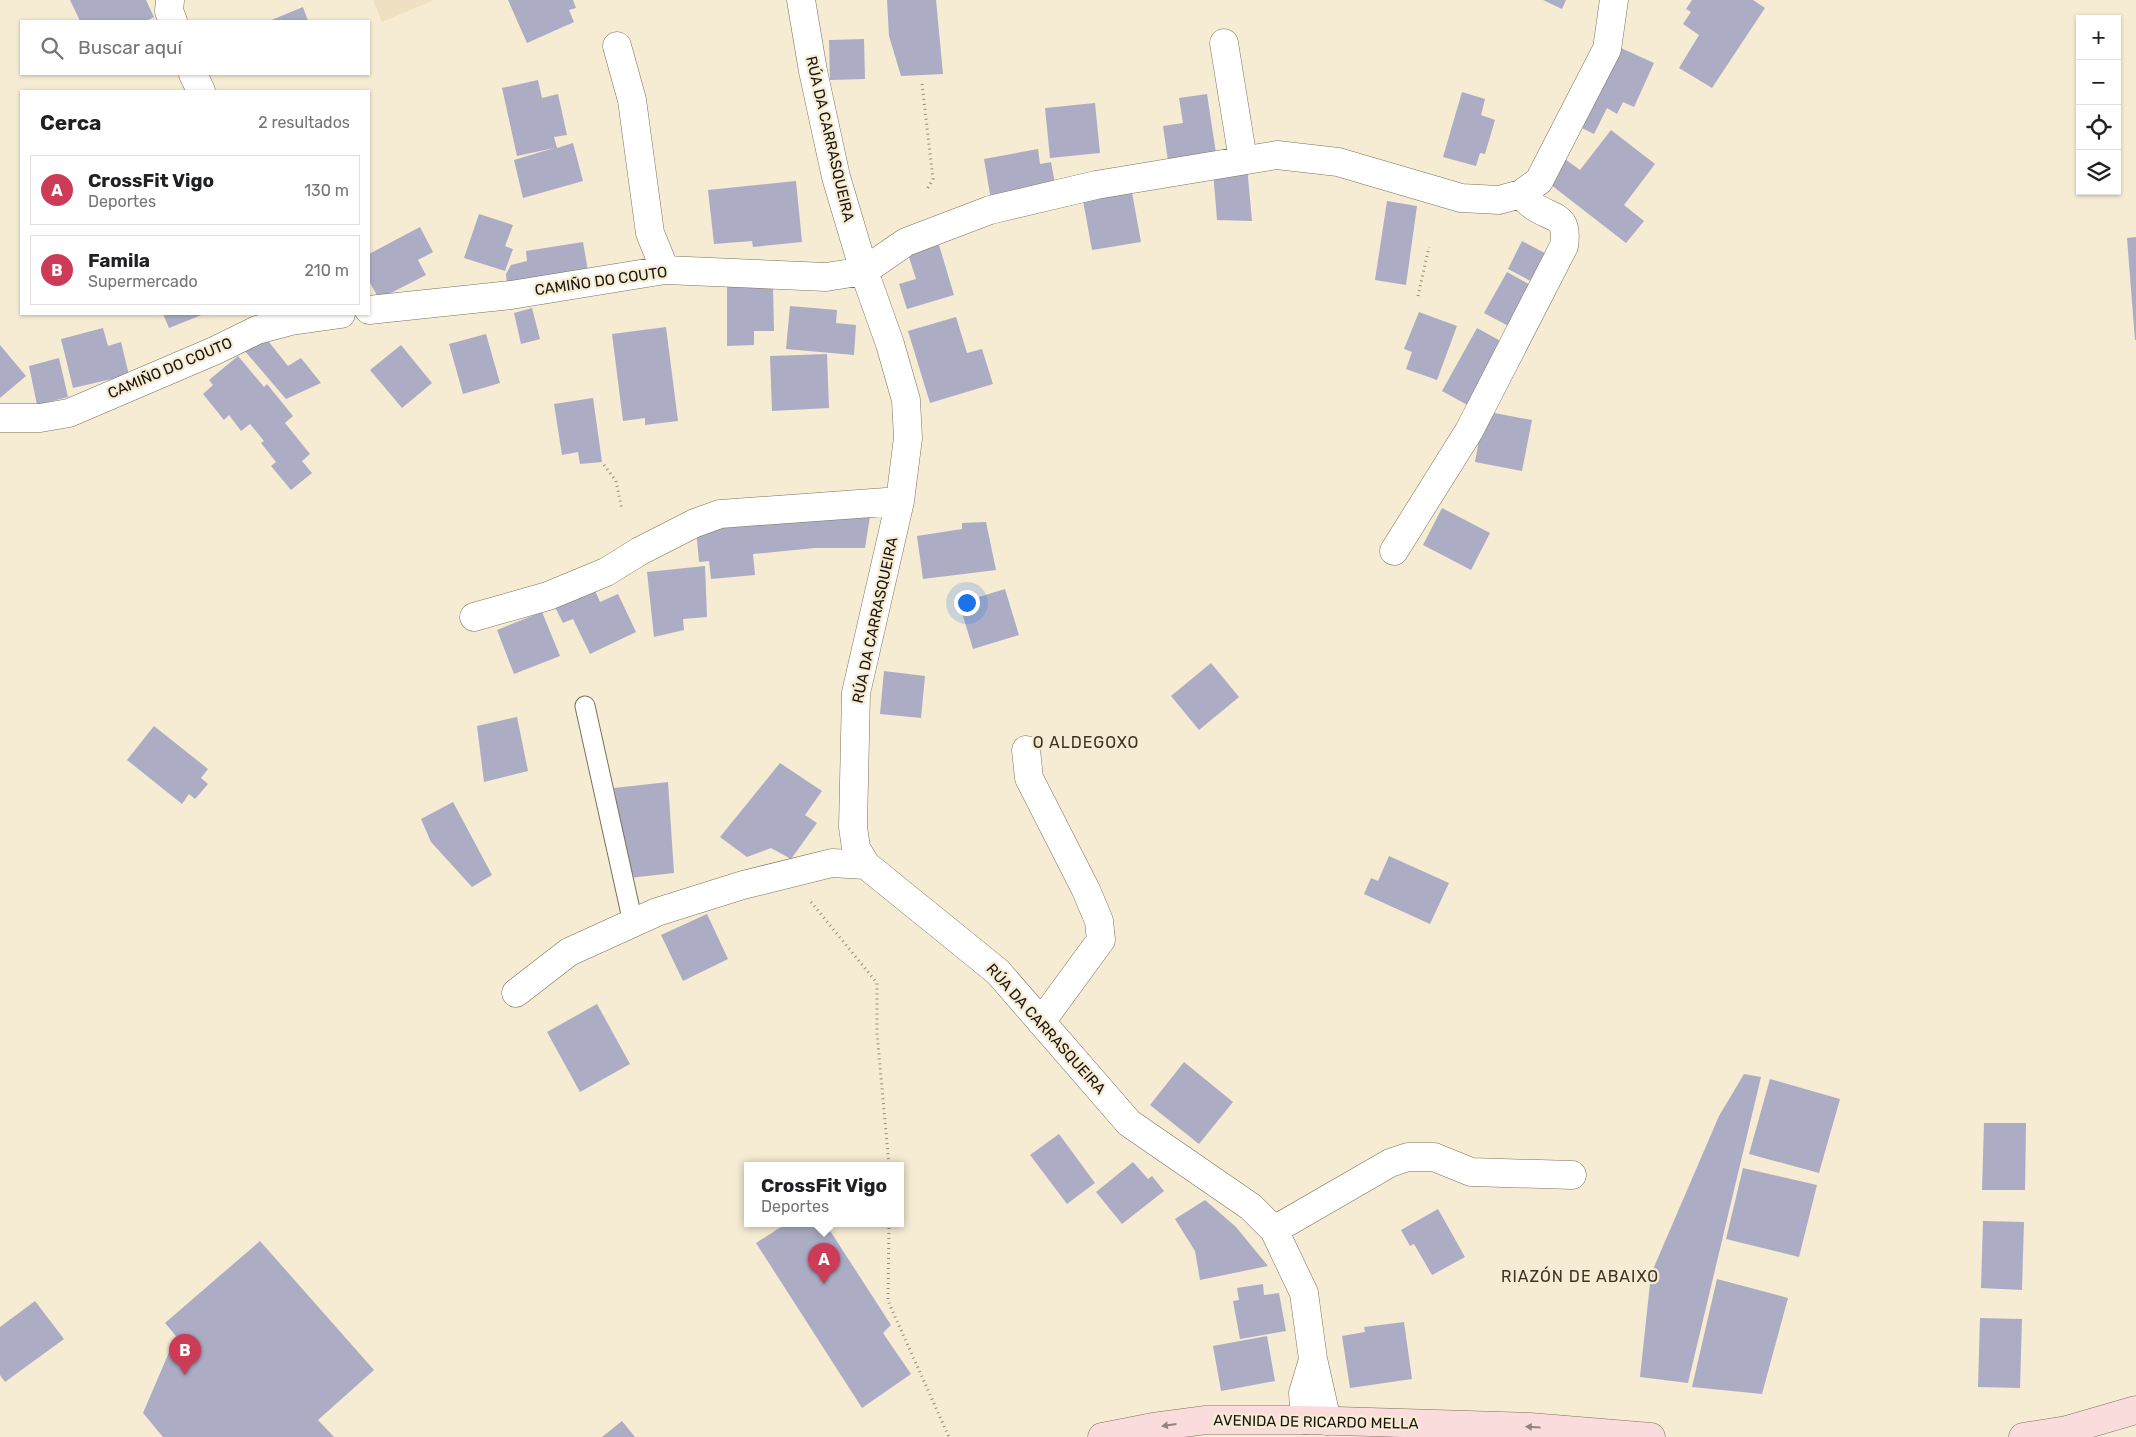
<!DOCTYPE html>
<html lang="es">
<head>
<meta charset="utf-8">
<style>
	:root { --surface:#fff; --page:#f6f6f6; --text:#202124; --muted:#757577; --line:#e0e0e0; --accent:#cc3c57 }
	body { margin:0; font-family:Rubik,sans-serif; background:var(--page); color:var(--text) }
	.controls { position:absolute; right:15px; top:15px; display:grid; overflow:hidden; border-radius:0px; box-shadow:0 1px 4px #0004 }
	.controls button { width:45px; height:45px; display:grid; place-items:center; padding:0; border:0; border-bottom:1px solid var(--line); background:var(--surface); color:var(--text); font:25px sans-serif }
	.you { position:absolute; left:966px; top:602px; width:18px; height:18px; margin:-12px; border:4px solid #fff; border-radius:50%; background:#1a73e8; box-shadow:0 0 0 8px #1a73e833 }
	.badge { display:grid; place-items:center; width:32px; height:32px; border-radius:50%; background:var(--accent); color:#fff; font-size:16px; font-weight:700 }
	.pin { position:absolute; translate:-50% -41px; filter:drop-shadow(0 1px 2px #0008) }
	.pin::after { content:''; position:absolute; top:26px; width:18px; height:15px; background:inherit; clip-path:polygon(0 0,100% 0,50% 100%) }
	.popup { position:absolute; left:744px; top:1162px; width:160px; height:65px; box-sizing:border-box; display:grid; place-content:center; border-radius:0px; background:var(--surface); filter:drop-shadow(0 1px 4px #0005); font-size:16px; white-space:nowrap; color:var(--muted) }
	.popup b { font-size:19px; color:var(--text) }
	.popup::after { content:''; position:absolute; left:50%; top:100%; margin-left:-10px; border:10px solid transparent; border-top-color:var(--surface) }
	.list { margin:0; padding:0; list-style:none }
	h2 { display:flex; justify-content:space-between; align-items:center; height:65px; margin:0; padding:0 20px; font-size:21px }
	h2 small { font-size:16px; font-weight:400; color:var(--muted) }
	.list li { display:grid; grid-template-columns:32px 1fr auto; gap:15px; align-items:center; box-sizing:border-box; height:70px; margin:0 10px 10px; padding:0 10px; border:1px solid var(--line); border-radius:0px }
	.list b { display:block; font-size:19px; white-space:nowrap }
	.list p { margin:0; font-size:16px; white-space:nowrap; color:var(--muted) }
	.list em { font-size:16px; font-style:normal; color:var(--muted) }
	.icon { flex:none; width:28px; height:28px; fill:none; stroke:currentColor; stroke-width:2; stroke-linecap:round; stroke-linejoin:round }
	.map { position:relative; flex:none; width:2136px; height:1437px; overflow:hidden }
	.search { position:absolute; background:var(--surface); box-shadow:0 1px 4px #0004; left:20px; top:20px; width:350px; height:55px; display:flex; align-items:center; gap:12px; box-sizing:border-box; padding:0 18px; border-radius:0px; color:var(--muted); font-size:19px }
	.panel { position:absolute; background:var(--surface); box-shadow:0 1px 4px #0004; left:20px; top:90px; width:350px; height:225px; border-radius:0px }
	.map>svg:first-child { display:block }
</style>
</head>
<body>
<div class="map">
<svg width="2136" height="1437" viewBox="0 0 2136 1437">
	<rect width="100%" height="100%" fill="#f6ebd3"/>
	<!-- built -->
	<path fill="#eee0c1" d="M373,0H434L382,22Z"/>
	<!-- building -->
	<path fill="#acadc5" d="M70,0H146L154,17L146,21H80Z
		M508,0H573L576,8L569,10L574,22L527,43Z
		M887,0H936L943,74L901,76L889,36Z
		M1543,0H1566L1562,9Z
		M1692,0H1753L1765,8L1712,88L1679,68L1699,35L1683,24L1691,12L1686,9Z
		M303,7L308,21H269Z
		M864,39L865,79L830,80L829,40Z
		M1621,48L1654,63L1634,107L1623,102L1617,114L1607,108L1594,134L1578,126Z
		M538,80L542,98L558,94L567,135L554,137L557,148L573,143L583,181L523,198L514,160L554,148L517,156L502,88Z
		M1462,92L1485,99L1481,115L1495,120L1485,154L1480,153L1476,166L1443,157Z
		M1207,94L1217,160L1169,168L1163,126L1183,123L1179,98Z
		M1095,103L1100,153L1050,158L1045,108Z
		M1611,130L1655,164L1624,205L1644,221L1626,243L1546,181L1565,159L1580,170Z
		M1038,149L1040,164L1051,162L1056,189L991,200L984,159Z
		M1247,166L1252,221L1217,220L1213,171Z
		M796,181L802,242L753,247L752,241L714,244L708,190Z
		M1131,187L1141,242L1092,250L1082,195Z
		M1387,201L1417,206L1406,285L1375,280Z
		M479,214L513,225L505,246L513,249L505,271L464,258Z
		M420,227L433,252L418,260L426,275L379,299L369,281V254Z
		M2136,237V340H2135L2127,238Z
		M1522,241L1552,257L1538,285L1508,269Z
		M583,242L588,271L507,285L506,274L511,265L527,261L526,251Z
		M939,245L954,295L907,309L899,284L916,279L908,254Z
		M1507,272L1536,288L1514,329L1484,313Z
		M727,286H773L774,331H754V345L727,346Z
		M790,306L837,310L836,323L856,325L854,355L786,349Z
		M532,308L540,339L521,344L514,313Z
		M1419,312L1457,326L1437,380L1406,369L1412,352L1404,349Z
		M163,314H204L169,328Z
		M956,317L967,353L982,349L993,384L930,403L908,331Z
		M666,327L678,421L645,425V418L623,421L612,334Z
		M103,328L108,346L121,342L129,375L73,388L61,339Z
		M1477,328L1506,344L1471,407L1442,391Z
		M486,334L500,383L463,394L449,344Z
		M265,337L288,366L301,358L321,383L286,399L243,349Z
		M0,345L26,376L0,398Z
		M401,345L432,383L402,408L370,370Z
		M827,354L829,408L772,411L770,356Z
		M238,356L264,387L267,384L293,416L285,423L310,454L302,461L312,473L291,490L271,466L276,462L261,443L264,441L250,424L241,431L229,415L224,420L203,394L213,385L209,380Z
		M59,358L68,397L37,405L29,366Z
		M593,398L602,462L580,464L578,452L562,455L554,404Z
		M1484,411L1532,420L1522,471L1475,462Z
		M1442,508L1490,533L1471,570L1423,545Z
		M871,510L865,548H815L753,554L755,575L711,579L709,561L699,562L696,529Z
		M986,522L996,570L923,579L917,536L962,529V523Z
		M705,566L707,617L683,619L684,630L654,637L647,572Z
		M593,586L600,602L618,594L636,632L590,654L573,619L563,623L554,605Z
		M1005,589L1019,635L973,649L959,603Z
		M542,612L560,656L514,674L497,630Z
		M1211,663L1239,697L1199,730L1171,696Z
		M884,671L925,676L921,718L880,714Z
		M517,717L528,771L484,782L477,726Z
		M154,726L208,769L201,778L208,784L195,799L189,794L182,804L127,760Z
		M780,763L822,791L805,815L817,823L791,859L771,848L747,857L720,837Z
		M668,782L674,873L629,878L614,788Z
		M453,802L492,875L472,887L431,842L421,819Z
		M1389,856L1449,883L1430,924L1364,894L1371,878L1378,881Z
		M707,914L728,959L683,981L661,935Z
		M597,1004L630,1064L580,1092L547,1032Z
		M1184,1062L1233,1102L1199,1144L1150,1105Z
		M1744,1074L1761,1077L1688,1383L1640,1377L1651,1274L1719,1116Z
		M1770,1079L1840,1099L1819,1173L1749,1154Z
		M1984,1123H2026L2025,1190H1982Z
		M1059,1134L1095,1183L1067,1204L1030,1155Z
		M1133,1162L1148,1179L1152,1176L1164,1191L1122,1224L1096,1192Z
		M1743,1168L1817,1185L1799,1257L1726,1239Z
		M1205,1200L1236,1227L1268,1266L1200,1280L1195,1251L1175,1219Z
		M1438,1209L1465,1257L1432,1275L1414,1244L1410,1246L1401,1230Z
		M1983,1221L2024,1222L2022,1290L1981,1288Z
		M787,1223H825L891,1325L883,1333L911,1374L862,1408L756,1243Z
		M260,1241L374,1370L318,1420L334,1437H163L143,1413L176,1336L165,1323Z
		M1717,1279L1788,1298L1762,1394L1692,1387Z
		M1263,1284L1264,1295L1279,1293L1286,1331L1240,1339L1233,1301L1239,1300L1237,1288Z
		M35,1301L64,1339L5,1382L0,1375V1327Z
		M1980,1318L2022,1319L2020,1388L1978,1387Z
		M1404,1322L1412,1379L1350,1388L1342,1336L1365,1332L1364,1327Z
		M1267,1336L1275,1381L1221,1391L1213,1346Z
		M622,1421L635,1437H602Z"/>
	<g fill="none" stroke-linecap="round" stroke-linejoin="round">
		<defs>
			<path id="service" d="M585,706L633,923"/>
			<path id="minor" d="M170,0L169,11L173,21
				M801,0L813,71L836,177L864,271L890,344L906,400L908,438L900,501L856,693L853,827L856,848L866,865L998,972L1129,1123L1251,1207L1274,1230L1304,1293L1313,1359L1327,1421
				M1224,43L1243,160
				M617,46L632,100L650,233L665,270
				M193,74L201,91
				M369,310L511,295L665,270L826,277L864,271L906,242L990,210L1096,185L1277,155L1338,162L1461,198L1499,200L1521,194L1539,181L1607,49L1614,0
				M0,418H40L69,413L214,351L257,330L291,321L341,314
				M1394,551L1469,431L1564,246C1569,213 1552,220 1532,205C1528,202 1524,197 1521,194
				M474,617L548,596L606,572L640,551L695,523L720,514L900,501
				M1026,750L1029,778L1086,890L1099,921L1101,940L1041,1022
				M516,993L569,952L657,912L743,885L832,863L866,865
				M1274,1230L1390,1163L1408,1157H1434L1471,1172L1572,1175
				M1305,1420L1303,1393L1312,1363"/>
			<path id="secondary" d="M1102,1437L1153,1427L1206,1420H1305L1530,1427L1651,1437
				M2023,1437L2067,1430L2136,1410"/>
		</defs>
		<!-- service casing -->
		<use href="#service" stroke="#7b725c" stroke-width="21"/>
		<!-- minor casing -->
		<use href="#minor" stroke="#7b725c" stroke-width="29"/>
		<!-- secondary casing -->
		<use href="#secondary" stroke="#7b725c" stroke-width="29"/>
		<!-- path -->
		<path stroke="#948c7b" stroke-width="3" stroke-dasharray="1 4" stroke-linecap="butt" d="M922,84L933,179L926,191
			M1418,296L1429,247
			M604,465L616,481L622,510
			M811,902L877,983V1033L889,1165
			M889,1223L888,1301L949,1437"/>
		<!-- service -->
		<use href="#service" stroke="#fff" stroke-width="19"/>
		<!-- minor -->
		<use href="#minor" stroke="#fff" stroke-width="28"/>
		<!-- secondary -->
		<use href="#secondary" stroke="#fadcdc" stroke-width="28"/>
	</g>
	<!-- one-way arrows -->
	<defs><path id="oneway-solid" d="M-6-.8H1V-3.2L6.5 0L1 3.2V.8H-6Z" transform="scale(1.25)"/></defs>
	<g fill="#95837f">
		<use href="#oneway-solid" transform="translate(1169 1425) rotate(172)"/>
		<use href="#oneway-solid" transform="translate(1533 1427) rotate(-177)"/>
	</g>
	<g text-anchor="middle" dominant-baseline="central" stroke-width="4.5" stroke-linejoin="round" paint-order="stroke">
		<!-- street labels -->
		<g font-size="15" fill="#1a160e" stroke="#f6ebd3">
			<text transform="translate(830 139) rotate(77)">RÚA DA CARRASQUEIRA</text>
			<text transform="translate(601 281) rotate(-8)">CAMIÑO DO COUTO</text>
			<text transform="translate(170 368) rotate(-23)">CAMIÑO DO COUTO</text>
			<text transform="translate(875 620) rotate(-78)">RÚA DA CARRASQUEIRA</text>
			<text transform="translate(1046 1029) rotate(48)">RÚA DA CARRASQUEIRA</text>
			<text transform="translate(1316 1422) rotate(1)">AVENIDA DE RICARDO MELLA</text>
		</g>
		<!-- neighbourhood labels -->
		<g font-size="16" letter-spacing="1" fill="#3c3320" stroke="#f6ebd3">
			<text x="1086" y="742">O ALDEGOXO</text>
			<text x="1580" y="1276">RIAZÓN DE ABAIXO</text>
		</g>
	</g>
</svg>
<div class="controls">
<button>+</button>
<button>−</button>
<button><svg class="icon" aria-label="locate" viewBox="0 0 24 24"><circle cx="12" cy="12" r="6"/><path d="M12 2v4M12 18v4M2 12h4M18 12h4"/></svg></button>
<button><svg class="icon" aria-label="layers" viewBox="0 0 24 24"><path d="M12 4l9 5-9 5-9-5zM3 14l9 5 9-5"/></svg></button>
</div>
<div class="you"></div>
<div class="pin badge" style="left:824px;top:1284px">A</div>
<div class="popup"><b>CrossFit Vigo</b>Deportes</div>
<div class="pin badge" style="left:185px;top:1375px">B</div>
<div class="search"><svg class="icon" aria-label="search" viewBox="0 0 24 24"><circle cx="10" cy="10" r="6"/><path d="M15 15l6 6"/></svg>Buscar aquí</div>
<section class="panel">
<h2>Cerca<small>2 resultados</small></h2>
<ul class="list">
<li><span class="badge">A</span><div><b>CrossFit Vigo</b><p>Deportes</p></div><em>130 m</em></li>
<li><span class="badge">B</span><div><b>Famila</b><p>Supermercado</p></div><em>210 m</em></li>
</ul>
</section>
</div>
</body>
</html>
